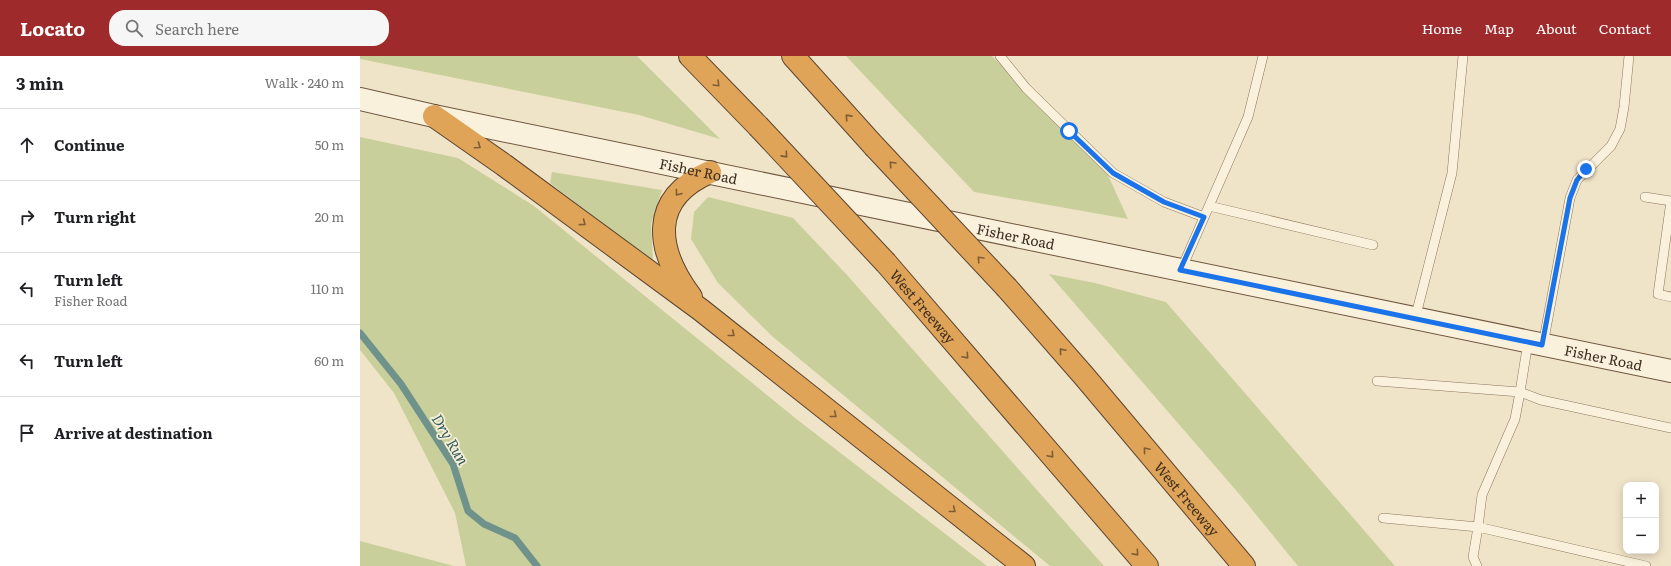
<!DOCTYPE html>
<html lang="en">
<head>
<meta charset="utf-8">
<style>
	:root { --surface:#fff; --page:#f6f6f6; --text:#202124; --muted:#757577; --line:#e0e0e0; --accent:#9e2a2b }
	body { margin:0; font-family:Literata,serif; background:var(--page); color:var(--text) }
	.controls { position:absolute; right:12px; bottom:12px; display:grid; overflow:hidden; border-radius:8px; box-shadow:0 2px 10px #0003 }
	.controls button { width:36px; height:36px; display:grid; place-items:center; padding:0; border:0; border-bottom:1px solid var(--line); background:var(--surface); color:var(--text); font:20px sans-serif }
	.stop { position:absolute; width:12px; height:12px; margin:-9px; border:3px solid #1a73e8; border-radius:50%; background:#fff }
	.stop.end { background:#1a73e8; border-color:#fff; box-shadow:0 1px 4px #0008 }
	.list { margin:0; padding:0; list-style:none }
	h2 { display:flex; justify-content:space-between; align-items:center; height:52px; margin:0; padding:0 16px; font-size:17px }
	h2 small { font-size:13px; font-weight:400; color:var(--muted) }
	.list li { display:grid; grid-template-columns:26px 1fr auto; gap:12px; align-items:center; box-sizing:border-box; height:72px; padding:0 16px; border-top:1px solid var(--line) }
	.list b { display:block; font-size:15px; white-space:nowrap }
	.list p { margin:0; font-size:13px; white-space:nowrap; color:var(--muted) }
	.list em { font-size:13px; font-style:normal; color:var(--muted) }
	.icon { flex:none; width:22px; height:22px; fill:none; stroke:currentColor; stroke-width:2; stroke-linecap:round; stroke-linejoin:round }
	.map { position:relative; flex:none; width:1311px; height:510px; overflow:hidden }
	header { display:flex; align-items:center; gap:24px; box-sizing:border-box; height:56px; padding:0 20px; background:var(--accent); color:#fff }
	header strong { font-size:19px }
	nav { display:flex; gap:22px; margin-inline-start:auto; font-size:14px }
	.search { width:280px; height:36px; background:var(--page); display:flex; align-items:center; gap:10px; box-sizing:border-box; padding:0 14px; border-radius:16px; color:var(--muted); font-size:15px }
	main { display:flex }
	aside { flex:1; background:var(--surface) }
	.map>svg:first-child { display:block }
</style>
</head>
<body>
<header>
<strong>Locato</strong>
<div class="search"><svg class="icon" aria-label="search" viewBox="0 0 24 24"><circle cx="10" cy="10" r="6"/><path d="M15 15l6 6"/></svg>Search here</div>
<nav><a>Home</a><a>Map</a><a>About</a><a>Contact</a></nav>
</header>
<main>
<aside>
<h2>3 min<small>Walk · 240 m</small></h2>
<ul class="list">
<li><svg class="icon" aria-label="ahead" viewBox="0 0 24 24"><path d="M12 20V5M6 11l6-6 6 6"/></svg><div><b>Continue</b></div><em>50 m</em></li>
<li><svg class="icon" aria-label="right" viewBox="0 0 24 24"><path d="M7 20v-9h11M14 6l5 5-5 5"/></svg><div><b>Turn right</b></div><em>20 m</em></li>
<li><svg class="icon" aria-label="left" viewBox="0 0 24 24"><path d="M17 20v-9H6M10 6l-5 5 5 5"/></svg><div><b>Turn left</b><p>Fisher Road</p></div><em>110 m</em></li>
<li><svg class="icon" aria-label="left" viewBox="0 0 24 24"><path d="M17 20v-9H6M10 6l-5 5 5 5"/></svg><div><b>Turn left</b></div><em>60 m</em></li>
<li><svg class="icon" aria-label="arrive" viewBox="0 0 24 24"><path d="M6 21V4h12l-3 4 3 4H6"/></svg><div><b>Arrive at destination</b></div></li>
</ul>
</aside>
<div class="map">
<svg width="1311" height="510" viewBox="0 0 1311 510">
	<rect width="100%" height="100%" fill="#f0e4c8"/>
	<!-- green -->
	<path fill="#c9cf9b" d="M0,0H277L360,83L279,59L0,3Z
		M486,0H632L747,117L768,163L614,136Z
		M0,81L98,102L174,150L439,365L627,510H106L95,457L34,337L0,294Z
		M192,116L302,134L291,168L293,205L190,127Z
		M348,141L433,162L487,219L744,510H690L413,281L358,227L331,183L334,156Z
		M689,218L735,227L806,246L1035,510H938L880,439Z
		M0,485L94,510H0Z"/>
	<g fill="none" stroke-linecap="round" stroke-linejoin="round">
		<!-- stream -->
		<path stroke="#6f938a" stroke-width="7" d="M0,277L41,328L93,408L108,455L124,468L155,482L177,510"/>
		<defs>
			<path id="lane" d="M640,0L666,32L753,117L804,146L844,161
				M1285,141L1311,145L1298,238L1311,241
				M849,150L1013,189
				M821,214L888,61L903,0
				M1055,263L1092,117L1103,0
				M1183,289L1210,142L1217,124L1251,90L1260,73L1264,51L1269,0
				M1017,325L1160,336L1168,286
				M1023,462L1118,471L1122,439L1155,363L1160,336L1181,344L1311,372
				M1117,510L1113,501L1118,471L1286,510"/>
			<g id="secondary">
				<path id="s1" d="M0,43L74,60L1311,315"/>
			</g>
			<g id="highway">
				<path d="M330,0L398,70"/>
				<path d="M433,0L514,90"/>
				<path d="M74,60L144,109L341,254L664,510"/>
				<path id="s2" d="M526,207L787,510"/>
				<path id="s3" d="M647,232L724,320L884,510"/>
				<path d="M331,241C296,194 288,143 350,116"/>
			</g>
		</defs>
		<!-- lane casing -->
		<use href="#lane" stroke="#8d765c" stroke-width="10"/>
		<!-- secondary casing -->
		<use href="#secondary" stroke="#6f573f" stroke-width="24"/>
		<!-- highway casing -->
		<use href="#highway" stroke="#5b4430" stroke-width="24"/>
		<!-- lane -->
		<use href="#lane" stroke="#faf1dc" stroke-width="9"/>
		<!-- secondary -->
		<use href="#secondary" stroke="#faf1dc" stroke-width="22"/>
		<!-- highway -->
		<use href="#highway" stroke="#e0a458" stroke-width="22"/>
		<defs>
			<path id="highway-bridge" d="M398,70L526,207
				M514,90L647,232"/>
		</defs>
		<!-- highway-bridge casing -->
		<use href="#highway-bridge" stroke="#5b4430" stroke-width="24" stroke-linecap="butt"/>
		<!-- highway-bridge -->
		<use href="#highway-bridge" stroke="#e0a458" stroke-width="22"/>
	</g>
	<!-- one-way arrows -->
	<defs><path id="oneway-chevron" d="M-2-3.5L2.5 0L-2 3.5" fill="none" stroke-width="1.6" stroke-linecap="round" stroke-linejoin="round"/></defs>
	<g stroke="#7e5d36">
		<use href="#oneway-chevron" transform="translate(357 28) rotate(45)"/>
		<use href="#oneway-chevron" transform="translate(488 61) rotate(-132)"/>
		<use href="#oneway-chevron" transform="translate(118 90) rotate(35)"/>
		<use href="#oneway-chevron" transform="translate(425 99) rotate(48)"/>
		<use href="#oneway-chevron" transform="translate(532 108) rotate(-133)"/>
		<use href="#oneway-chevron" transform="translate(318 137) rotate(127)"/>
		<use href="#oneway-chevron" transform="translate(223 167) rotate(37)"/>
		<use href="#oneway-chevron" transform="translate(620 203) rotate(-133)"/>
		<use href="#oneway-chevron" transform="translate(372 278) rotate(39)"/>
		<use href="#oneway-chevron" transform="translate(702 295) rotate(-131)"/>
		<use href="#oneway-chevron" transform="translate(606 300) rotate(49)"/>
		<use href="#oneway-chevron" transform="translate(474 359) rotate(39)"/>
		<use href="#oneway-chevron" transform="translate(786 394) rotate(-130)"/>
		<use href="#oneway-chevron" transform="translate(691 399) rotate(49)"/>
		<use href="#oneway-chevron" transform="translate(593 454) rotate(38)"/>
		<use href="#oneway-chevron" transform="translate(776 497) rotate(49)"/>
	</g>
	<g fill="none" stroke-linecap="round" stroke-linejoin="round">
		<!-- route -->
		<path stroke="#1a73e8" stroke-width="5" d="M709,75L753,117L804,146L844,161L820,214L1182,289L1210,142L1217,124L1226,113"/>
	</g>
	<g text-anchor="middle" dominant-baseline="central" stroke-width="3.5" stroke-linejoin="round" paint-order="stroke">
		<!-- street labels -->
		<g font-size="14" fill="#3d2e20" stroke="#f7eed8">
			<text stroke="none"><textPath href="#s1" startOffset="346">Fisher Road</textPath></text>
			<text stroke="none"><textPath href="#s1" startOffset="670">Fisher Road</textPath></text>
			<text stroke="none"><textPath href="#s2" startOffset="57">West Freeway</textPath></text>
			<text stroke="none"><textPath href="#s1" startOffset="1270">Fisher Road</textPath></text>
			<text stroke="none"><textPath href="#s3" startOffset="277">West Freeway</textPath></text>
		</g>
		<!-- water labels -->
		<g font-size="15" font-style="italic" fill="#2f5d5a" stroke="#f7eed8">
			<text transform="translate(91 383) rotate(59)">Dry Run</text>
		</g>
	</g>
</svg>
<div class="controls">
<button>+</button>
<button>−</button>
</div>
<div class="stop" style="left:709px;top:75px"></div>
<div class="stop end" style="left:1226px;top:113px"></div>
</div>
</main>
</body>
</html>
